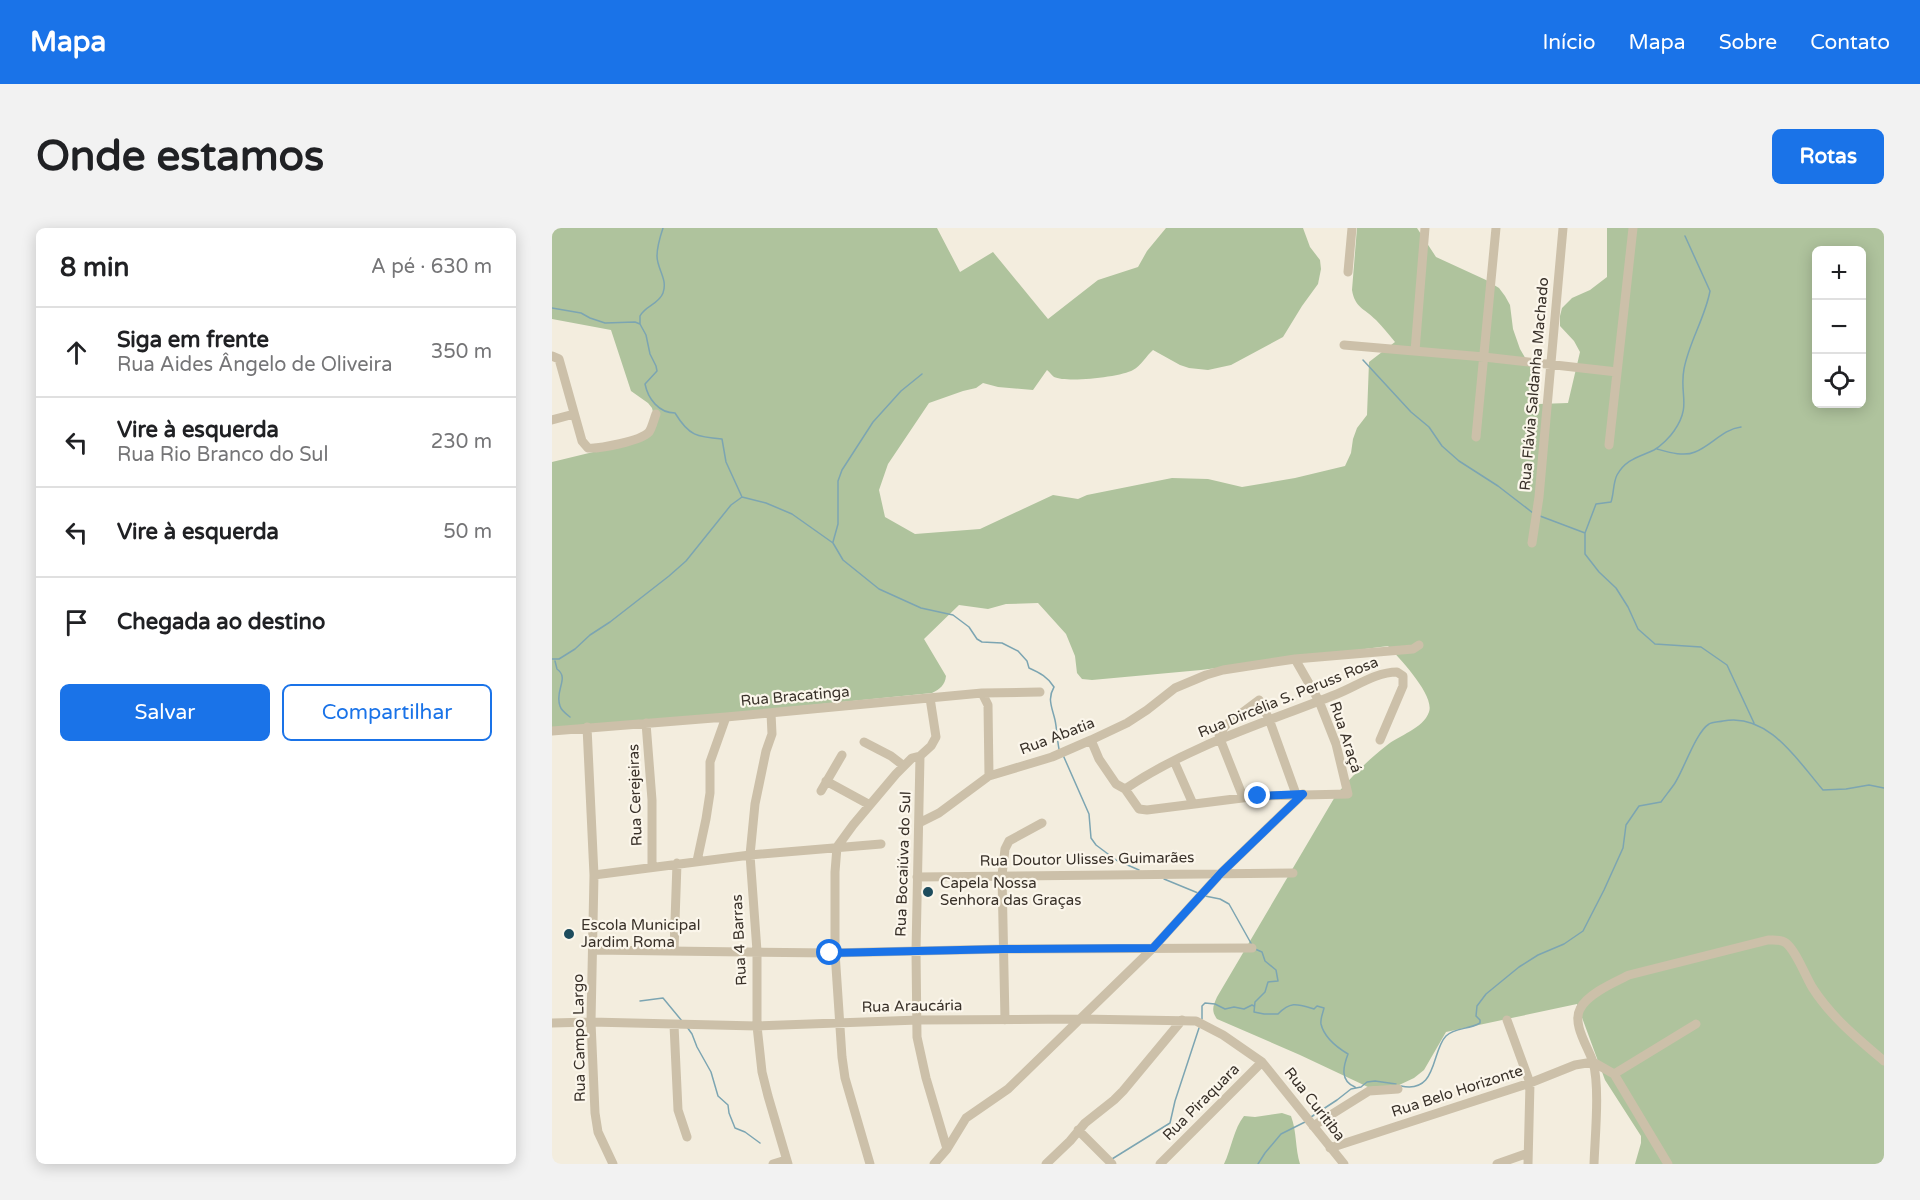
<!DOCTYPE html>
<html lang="pt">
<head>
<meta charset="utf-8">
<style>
	:root { --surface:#fff; --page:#f2f2f2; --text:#202124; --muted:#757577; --line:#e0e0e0; --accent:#1a73e8 }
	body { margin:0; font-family:"Varela Round",sans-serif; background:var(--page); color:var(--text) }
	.controls { position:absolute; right:18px; top:18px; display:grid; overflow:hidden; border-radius:9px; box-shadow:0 3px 15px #0003 }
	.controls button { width:54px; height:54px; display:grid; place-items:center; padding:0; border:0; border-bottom:2px solid var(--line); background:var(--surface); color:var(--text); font:30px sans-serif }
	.stop { position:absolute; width:18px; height:18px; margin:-14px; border:4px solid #1a73e8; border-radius:50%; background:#fff }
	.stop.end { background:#1a73e8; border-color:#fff; box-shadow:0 2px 6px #0008 }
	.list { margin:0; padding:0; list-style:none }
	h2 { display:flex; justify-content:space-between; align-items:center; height:78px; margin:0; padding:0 24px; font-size:26px }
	h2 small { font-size:20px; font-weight:400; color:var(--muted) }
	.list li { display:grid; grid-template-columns:39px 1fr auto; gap:18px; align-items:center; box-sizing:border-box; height:90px; padding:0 24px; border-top:2px solid var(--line) }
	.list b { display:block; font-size:22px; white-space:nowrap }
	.list p { margin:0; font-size:20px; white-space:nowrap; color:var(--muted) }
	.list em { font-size:20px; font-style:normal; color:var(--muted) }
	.actions { display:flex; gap:12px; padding:18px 24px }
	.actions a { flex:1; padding:14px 0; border:2px solid var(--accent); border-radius:9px; text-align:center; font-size:21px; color:var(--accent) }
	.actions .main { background:var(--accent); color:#fff }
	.icon { flex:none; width:33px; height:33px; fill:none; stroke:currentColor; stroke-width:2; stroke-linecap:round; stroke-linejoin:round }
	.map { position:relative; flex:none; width:1332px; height:936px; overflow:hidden; border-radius:9px }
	header { display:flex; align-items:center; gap:36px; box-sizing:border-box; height:84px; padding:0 30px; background:var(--accent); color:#fff }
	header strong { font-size:28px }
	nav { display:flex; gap:33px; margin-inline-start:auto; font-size:21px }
	.intro { display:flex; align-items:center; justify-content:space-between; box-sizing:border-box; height:144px; padding:0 36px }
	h1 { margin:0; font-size:42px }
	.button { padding:15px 27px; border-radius:9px; background:var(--accent); color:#fff; font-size:21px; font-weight:700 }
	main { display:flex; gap:36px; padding:0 36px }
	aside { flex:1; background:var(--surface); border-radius:9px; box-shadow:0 3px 15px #0003 }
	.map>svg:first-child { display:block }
</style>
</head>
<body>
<header>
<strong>Mapa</strong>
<nav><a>Início</a><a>Mapa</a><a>Sobre</a><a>Contato</a></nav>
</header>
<div class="intro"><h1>Onde estamos</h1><a class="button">Rotas</a></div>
<main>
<aside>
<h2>8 min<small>A pé · 630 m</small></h2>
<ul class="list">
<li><svg class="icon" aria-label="ahead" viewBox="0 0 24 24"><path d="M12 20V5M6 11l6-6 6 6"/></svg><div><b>Siga em frente</b><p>Rua Aides Ângelo de Oliveira</p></div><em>350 m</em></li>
<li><svg class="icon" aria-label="left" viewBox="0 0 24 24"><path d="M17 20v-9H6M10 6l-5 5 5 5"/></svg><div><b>Vire à esquerda</b><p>Rua Rio Branco do Sul</p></div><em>230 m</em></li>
<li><svg class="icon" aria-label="left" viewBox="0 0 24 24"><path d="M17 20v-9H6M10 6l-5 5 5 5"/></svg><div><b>Vire à esquerda</b></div><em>50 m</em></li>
<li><svg class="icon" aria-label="arrive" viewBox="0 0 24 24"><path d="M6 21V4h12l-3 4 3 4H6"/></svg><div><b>Chegada ao destino</b></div></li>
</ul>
<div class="actions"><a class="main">Salvar</a><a>Compartilhar</a></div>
</aside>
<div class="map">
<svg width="1332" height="936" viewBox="0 0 1332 936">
	<rect width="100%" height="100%" fill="#f3edde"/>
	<!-- green -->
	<path fill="#afc39d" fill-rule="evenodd" d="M0,0H385L408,44L441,24L496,91L546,52L586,39L595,23L614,0H751L758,19L768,32L769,41L766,56L750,78L731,109L679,137L656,142L637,140L628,137L601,122C594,128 589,138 581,142C569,149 515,155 502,149C499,147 498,144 495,142L481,162L446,159L431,155L424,160L411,163L377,175L336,236L327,262L333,289L363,306L428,301L501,267L526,271L535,267L620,250L656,251L690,259L743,250L793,238L799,225L801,211L805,200L815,187L817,134L843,114C837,107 831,99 824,92C812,80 803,80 800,62L805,0H865L884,29L934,52L947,60L953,68L958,77L961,101L968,121L978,138L987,176L1016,175L1028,124L1022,113L1008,98V88L1010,80L1020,70L1038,62L1055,49V0H1332V936H1083L1089,915V908L1053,852L1025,776L894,804L872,842L862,850L845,858L816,859L748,827L665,791C659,783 661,778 665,769L784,567C799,549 816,532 834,518C847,507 871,501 877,484C883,467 847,430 836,418L649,442L540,452L530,451L525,445L523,428L514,406L486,375L454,376L436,381L407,377L372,411L394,448C393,457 388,461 380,465L0,503V234L70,217L92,209L102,188L100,180L96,175L79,163L59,102L0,91ZM1264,22H1310V176H1264Z
		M730,885L739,888C745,904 743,920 748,936H672C679,922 682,900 692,888L703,889Z"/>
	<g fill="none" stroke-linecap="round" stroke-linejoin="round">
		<!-- stream -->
		<path stroke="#7ca5b2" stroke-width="1.5" d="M111,0C108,9 105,18 105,28C105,41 116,51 111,65C107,76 93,78 88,88V96L94,107L98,126L104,138L105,143L93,156C96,171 107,185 123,185C137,208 145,209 170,211L174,234L190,269L214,275L240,286L281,315L291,332L327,361L369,380L401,387L417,399L425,411L430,414L450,415L466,423L475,433L477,440C488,445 496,449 502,459C495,471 500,479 503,492C505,501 505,511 507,521
			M1133,8L1158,63C1153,90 1137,114 1132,141C1127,167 1140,177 1122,203C1118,209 1109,218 1102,222C1087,229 1074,231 1065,247C1061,255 1062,265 1059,274L1044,276L1033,305V326L1047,344L1064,360L1076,379L1086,401L1103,416L1149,419L1175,437L1202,495
			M0,80L29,85L38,90L53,95L83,94L88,96
			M811,132L859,184L877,199L890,218L907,233L946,258L981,285
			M1105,221C1116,224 1132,229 1143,224C1159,218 1171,201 1189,199
			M988,288L1033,305
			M281,314L286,296V253L290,242L321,194L349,163L370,146
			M0,431H7L23,421L38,407L58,394L117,348L134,333L179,277L190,269
			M3,433L5,441C18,450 2,463 8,478C9,482 14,486 18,489
			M511,527L537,586L539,610L544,617L564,632L587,642
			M612,651L646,665
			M653,668L668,671L677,676L700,717
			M703,721L710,724L713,733L724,742L726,753L716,754L713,764L703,774L702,784L712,786H726C739,773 745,776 762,781L765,778L772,780C771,785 768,791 769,796C772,809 786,820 796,826C791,839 788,853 803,859
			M88,773L111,770L130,793
			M650,791V778L653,775L663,776L673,781L682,779L692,781L700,777L702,778
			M135,799L140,806L145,819L159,844L166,868L176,877L177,885L183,900L193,904L208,915
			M849,858C886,866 879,823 894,808C903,799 917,802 928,795V792L924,788L925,778L934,766L967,739L986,727L1012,716L1031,703L1052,662L1071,620L1074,597L1087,578L1109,574C1114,567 1119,561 1123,555C1132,541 1144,504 1157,496C1160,494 1167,494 1171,493C1216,484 1246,533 1271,562L1294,561L1317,557L1332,560
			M759,889L785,872L799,861L809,859L815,854L823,853L844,856
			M560,931L618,895L623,873L647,800
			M706,936L713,925L729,906L753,894"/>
		<!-- minor -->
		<path stroke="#ccc0a9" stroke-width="9" d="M796,44L800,0
			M792,117L932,129L1065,144
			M863,123L873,0
			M0,128L7,131L30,213L36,220C47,221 89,213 97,204C100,200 102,191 104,186
			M0,192L22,186
			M924,209L944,0
			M1057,217L1081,0
			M980,315L987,269L1011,0
			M430,465L436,477L437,548
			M219,485L220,506L214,523L203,576L198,627L205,723V798L210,844L216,868L236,936
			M94,495L100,572V638
			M35,499L42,647L39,794L43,885L46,904L61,936
			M0,503L174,489L430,465L488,464
			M539,512L547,531L564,556L573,561L587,581L595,582L706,568L796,566L784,516L767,473L743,431
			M312,514L339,528L352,538
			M368,528L364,723L365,809L374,850L395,921
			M622,533L641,576
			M274,553L318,577
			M573,561C638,517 713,495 785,466C805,458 824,444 845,444L851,448V458L828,512
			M269,563L290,527
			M691,569L668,511L667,506L675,496L707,472L717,491L744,566
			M367,595L387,585L437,548L500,529L539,512L575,495L595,482L623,460L654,447L671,442L743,431L861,421L867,417
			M145,633L154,591L158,565V534L174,489
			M42,647L198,627L329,616
			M365,649L741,645
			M41,722L278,725L452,721L700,720
			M122,722L125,635
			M453,792L450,647L453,621L457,613L490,595
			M955,792L978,855L976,936
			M0,795L39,794L205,798L366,792L528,791L644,793L671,807L710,834L792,936
			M122,797L126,882L135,909
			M1041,834L1062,846L1144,796
			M1062,846L1116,936
			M761,898L817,863L846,861
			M526,902L560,936
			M778,920L978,855L1023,837L1041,834
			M221,936L234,932
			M318,936L293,850L290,829L283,724V644L285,619L301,597L344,546L360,530L368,528L379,518L384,509L378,470
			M382,936L395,921L414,890L456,861L601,720L669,645L751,566
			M494,936L518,913L533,895L562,872L571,863L630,792
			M608,936L710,834
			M945,936L976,925
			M1042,936C1043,908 1048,859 1041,834C1036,819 1020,796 1028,781C1035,766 1063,754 1077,747L1216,712C1222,712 1229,711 1234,715C1244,723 1253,747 1260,759C1279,789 1306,811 1332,833"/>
	</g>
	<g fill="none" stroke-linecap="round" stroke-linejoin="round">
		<!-- route -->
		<path stroke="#1a73e8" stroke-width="8" d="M278,725L452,721L601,720L669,645L751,566L706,568"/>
	</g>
	<!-- markers -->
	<g fill="#1d4c5d" stroke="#fbf6eb" stroke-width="2">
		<circle cx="376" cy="664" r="6"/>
		<circle cx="17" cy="706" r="6"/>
	</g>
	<g text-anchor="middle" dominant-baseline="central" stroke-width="4.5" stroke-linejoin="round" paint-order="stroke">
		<!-- street labels -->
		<g font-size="15" fill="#393129" stroke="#fbf6eb">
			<text transform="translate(982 156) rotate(-85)">Rua Flávia Saldanha Machado</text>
			<text transform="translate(243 468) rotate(-5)">Rua Bracatinga</text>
			<text transform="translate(736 469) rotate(-22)">Rua Dircélia S. Peruss Rosa</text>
			<text transform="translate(505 508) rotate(-21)">Rua Abatia</text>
			<text transform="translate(794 509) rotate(72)">Rua Araçá</text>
			<text transform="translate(83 567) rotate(-92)">Rua Cerejeiras</text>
			<text transform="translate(535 631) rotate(-1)">Rua Doutor Ulisses Guimarães</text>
			<text transform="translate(351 636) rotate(-88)">Rua Bocaiúva do Sul</text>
			<text transform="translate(187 712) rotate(-93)">Rua 4 Barras</text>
			<text transform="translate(360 778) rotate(-1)">Rua Araucária</text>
			<text transform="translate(27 810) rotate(-91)">Rua Campo Largo</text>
			<text transform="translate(905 863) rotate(-18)">Rua Belo Horizonte</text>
			<text transform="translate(649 874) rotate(-45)">Rua Piraquara</text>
			<text transform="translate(763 876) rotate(52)">Rua Curitiba</text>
		</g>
		<!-- poi labels -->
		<g font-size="15" fill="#393129" stroke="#fbf6eb" text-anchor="start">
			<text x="388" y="655">Capela Nossa<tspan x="388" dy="17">Senhora das Graças</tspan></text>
			<text x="29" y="697">Escola Municipal<tspan x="29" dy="17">Jardim Roma</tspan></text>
		</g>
	</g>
</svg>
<div class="controls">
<button>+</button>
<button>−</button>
<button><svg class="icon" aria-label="locate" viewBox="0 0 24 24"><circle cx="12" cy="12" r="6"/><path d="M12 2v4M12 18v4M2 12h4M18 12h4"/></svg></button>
</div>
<div class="stop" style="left:278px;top:725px"></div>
<div class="stop end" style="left:706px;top:568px"></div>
</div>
</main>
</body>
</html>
